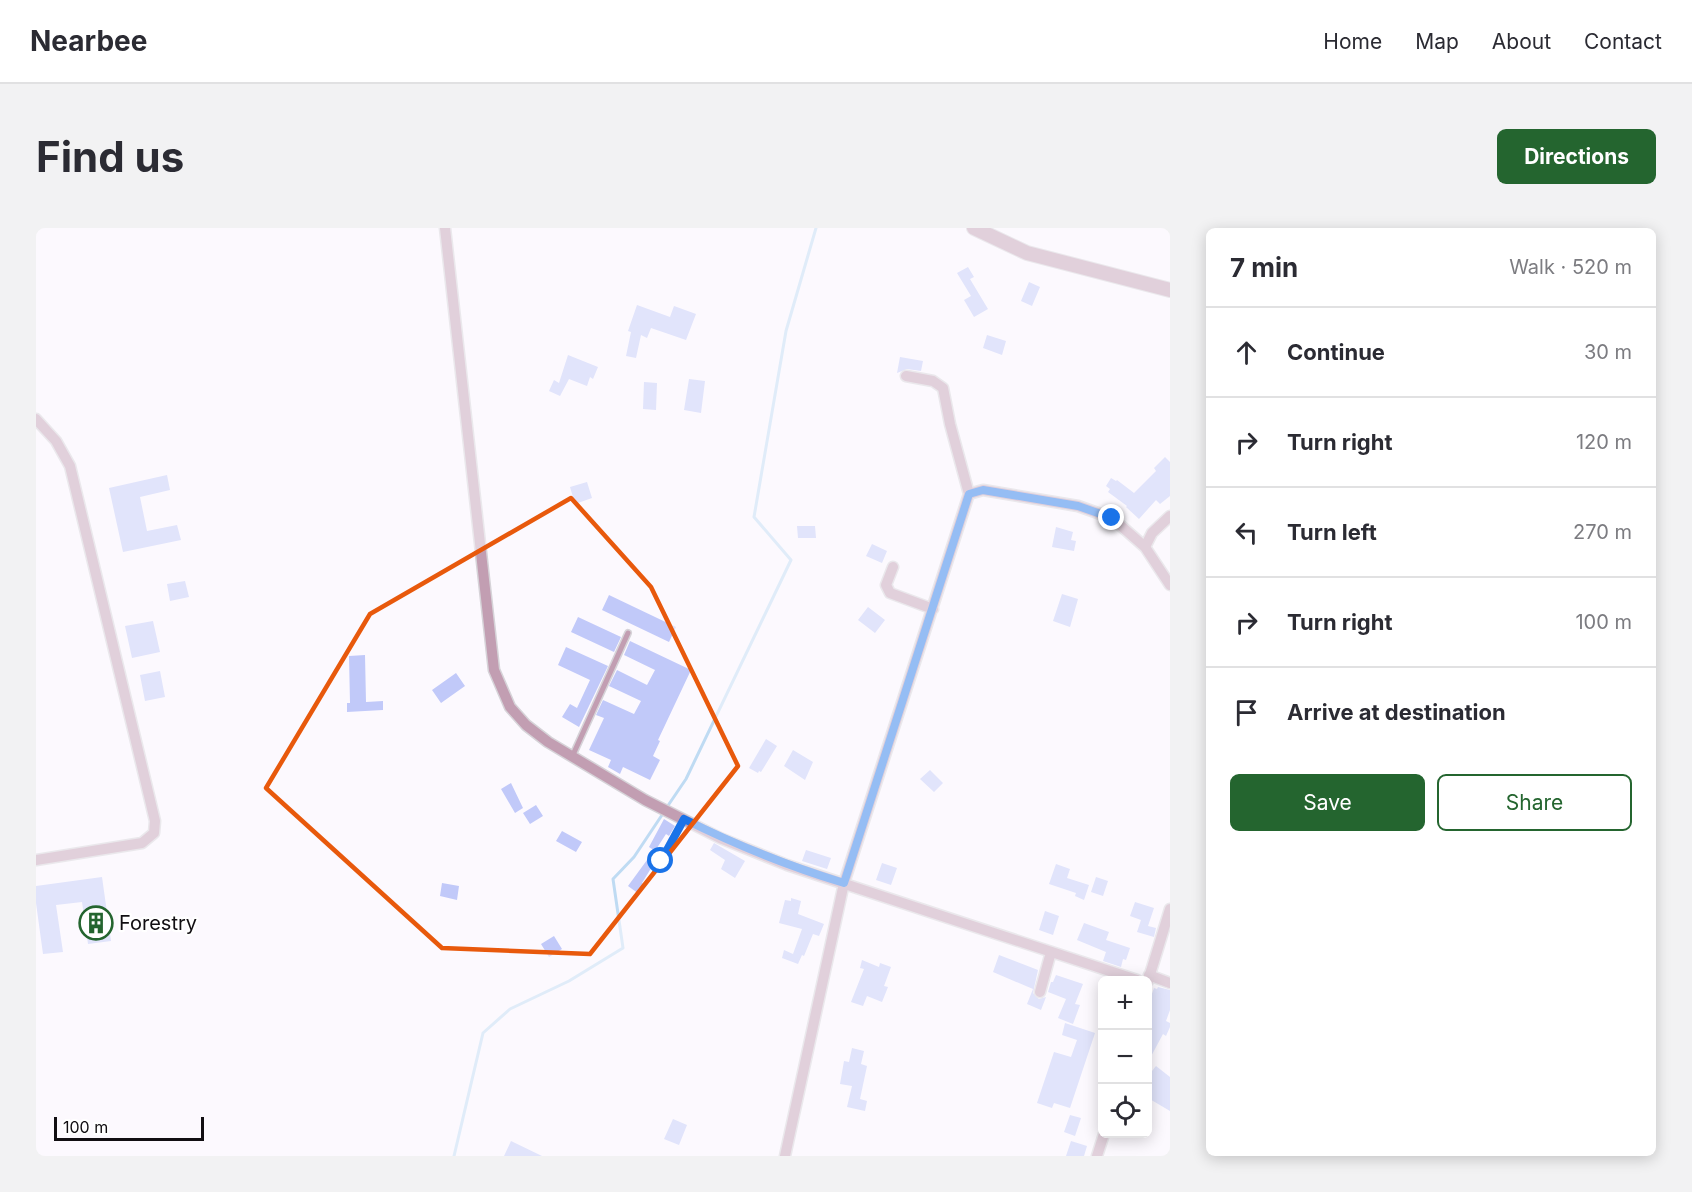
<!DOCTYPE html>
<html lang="en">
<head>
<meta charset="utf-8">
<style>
	:root { --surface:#fff; --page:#f2f2f3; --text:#2b2b33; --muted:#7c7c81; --line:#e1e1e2; --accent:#24652f }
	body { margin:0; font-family:Inter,sans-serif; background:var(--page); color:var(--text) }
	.controls { position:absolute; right:18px; bottom:18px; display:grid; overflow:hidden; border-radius:9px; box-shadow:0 3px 15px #0003 }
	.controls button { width:54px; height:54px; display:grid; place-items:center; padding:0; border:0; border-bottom:2px solid var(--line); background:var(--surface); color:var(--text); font:30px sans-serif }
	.scale { position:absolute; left:18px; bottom:15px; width:150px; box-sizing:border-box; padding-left:6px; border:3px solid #110e12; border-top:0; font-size:16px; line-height:21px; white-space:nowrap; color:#110e12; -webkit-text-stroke:4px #fff; paint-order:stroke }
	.stop { position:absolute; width:18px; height:18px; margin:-14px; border:4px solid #1a73e8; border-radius:50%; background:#fff }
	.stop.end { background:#1a73e8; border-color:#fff; box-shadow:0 2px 6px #0008 }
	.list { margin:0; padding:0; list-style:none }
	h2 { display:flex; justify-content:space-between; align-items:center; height:78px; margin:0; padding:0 24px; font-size:26px }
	h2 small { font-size:20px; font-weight:400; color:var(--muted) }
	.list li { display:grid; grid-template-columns:39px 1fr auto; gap:18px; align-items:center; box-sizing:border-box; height:90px; padding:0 24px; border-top:2px solid var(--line) }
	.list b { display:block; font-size:22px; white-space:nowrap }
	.list em { font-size:20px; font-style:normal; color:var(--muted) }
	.actions { display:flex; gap:12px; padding:18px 24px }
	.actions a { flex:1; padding:14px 0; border:2px solid var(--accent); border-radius:9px; text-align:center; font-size:21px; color:var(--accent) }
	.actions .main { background:var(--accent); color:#fff }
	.icon { flex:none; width:33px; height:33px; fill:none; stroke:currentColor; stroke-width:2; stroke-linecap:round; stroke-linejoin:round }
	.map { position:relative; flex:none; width:1134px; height:928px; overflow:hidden; border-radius:9px }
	header { display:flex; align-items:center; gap:36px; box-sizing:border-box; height:84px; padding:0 30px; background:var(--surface); border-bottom:2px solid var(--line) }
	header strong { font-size:28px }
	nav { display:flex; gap:33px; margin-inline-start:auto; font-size:21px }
	.intro { display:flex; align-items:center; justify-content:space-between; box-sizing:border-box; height:144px; padding:0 36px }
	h1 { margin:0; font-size:42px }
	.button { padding:15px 27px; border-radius:9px; background:var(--accent); color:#fff; font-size:21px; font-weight:700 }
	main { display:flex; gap:36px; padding:0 36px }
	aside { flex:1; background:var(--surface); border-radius:9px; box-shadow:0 3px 15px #0003 }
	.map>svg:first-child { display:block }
</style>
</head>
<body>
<header>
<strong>Nearbee</strong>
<nav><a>Home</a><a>Map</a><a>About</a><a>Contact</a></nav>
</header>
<div class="intro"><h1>Find us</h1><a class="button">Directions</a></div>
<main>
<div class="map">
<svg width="1134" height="928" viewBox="0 0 1134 928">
	<rect width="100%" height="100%" fill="#fcf9fe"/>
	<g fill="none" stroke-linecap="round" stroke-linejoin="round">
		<!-- stream -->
		<path stroke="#bfdbf3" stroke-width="3" d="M631,579L650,551L755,332L718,289L750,103L780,0
			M418,928L447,805L474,781L533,753L587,720L577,651L598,629L628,584"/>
	</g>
	<!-- building -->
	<path fill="#c1c9f9" d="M932,39L938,49L934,51L952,81L938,89L928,72L935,68L921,45Z
		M993,54L1004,59L996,78L985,73Z
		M601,77L634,89L638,78L660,86L650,112L615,100L611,110L605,107L600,130L590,128L595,104L592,103Z
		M951,107L970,113L966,127L947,120Z
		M532,127L562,139L557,151L554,149L551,158L533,151L524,168L513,163L518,152L523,155Z
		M864,129L887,133L885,143L871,141L861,145Z
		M653,151L669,153L665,185L648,182Z
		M608,154L621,155L620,182L607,181Z
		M1129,229L1134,234V268L1124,276L1120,272L1103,291L1090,279L1091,278L1072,264L1074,261L1070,258L1075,250L1080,253L1081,252L1098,265L1120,243L1118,240Z
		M131,247L134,262L104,269L111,303L141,297L145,312L87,324L73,260Z
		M551,254L556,270L539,276L534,259Z
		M761,298H779L780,310H762Z
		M1020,299L1037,304L1035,312L1040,313L1038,323L1016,319Z
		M836,316L851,323L846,335L830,328Z
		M149,353L153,369L134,373L131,356Z
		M1026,366L1042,371L1034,399L1017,393Z
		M573,367L640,399L633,414L566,382Z
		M832,379L849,392L839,405L822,392Z
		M542,389L585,409L578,424L535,404Z
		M117,393L124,424L96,430L89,398Z
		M594,413L655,442L622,512L624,513L617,528L624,532L614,552L587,539L584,546L572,539L575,532L553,522L568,490L560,487L567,472L598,486L605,473L573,458L581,442L611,457L619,442L588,427Z
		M530,419L572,438L543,499L526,489L534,476L541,480L554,452L522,437Z
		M329,427L330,474L347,473V482L311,484V475H314L313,428Z
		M124,443L129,469L109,473L104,447Z
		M420,445L429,458L405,475L396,462Z
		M730,511L741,518L725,544L723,543L722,545L713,540Z
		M757,522L777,534L769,552L748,538Z
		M894,542L907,555L898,564L884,551Z
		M475,555L487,580L479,585L465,561Z
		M500,577L507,588L494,596L487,585Z
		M628,591L639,598L633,608L630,606L619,623L613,619Z
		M526,603L546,614L540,624L520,613Z
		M678,615L709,633L699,650L685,641L689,632L674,622Z
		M770,622L795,630L791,641L766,633Z
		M611,632L617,637L606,655L609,657L603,666L592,658Z
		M846,635L861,640L855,657L840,652Z
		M1020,636L1034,641L1031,650L1053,657L1048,672L1039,668L1040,665L1013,656Z
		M66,649L75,713L52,716L46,674L20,677L27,724L7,726L0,675V658Z
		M1060,649L1072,653L1067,668L1055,664Z
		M406,655L423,658L421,672L404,668Z
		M755,670L765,673L762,686L788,696L783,708L777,706L768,728L766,727L762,736L746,730L748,722L757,726L766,701L743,695L749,672L755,673Z
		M1099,674L1118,680L1112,698L1120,700L1118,709L1101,704L1105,692L1094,688Z
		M1009,683L1023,688L1017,707L1003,702Z
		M1048,695L1073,704L1070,712L1094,720L1090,732L1087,731L1085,739L1067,733L1070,724L1041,712Z
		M518,708L526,721L513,729L505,716Z
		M963,727L1002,742L997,765L1003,771L1010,769L1005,782L991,776L997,761L957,744Z
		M826,732L843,739L844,735L855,739L848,758L852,759L846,774L831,768L827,778L815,774L828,741L824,740Z
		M1020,747L1047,756L1039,776L1044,777L1037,796L1022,790L1030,771L1012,764L1015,754H1017Z
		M1122,759L1134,762V782L1130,793L1134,795V799L1130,808L1127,806L1112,834V786L1114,778L1112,777L1118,760L1121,761Z
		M1029,795L1059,805L1034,880L1018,875L1016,880L1001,875L1018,824L1035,829L1041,812L1026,807Z
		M816,820L828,823L825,836L831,838L824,871L831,873L829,883L811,879L816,858L804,856L808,833L813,834Z
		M1120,838L1134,849V883L1112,870V848Z
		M1034,887L1045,890L1039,908L1028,904Z
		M637,891L651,897L643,917L628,911Z
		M475,913L506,928H468Z
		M1035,913L1051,918L1048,928H1030Z"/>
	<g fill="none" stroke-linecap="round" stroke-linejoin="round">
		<defs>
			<path id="service" d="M536,529L592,405
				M625,633L648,591"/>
			<path id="minor" d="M409,0L458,442L474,479L490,497L512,514L609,572L684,610L751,637L1101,752
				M870,148L897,153L907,160L914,196L933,266
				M0,191L20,213L34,238L119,593L118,605L106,615L0,632
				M1109,319L1116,305L1134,288
				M857,339L850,357L854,365L897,381
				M1113,747L1134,755
				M1112,753L1134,681
				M1004,764L1015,724
				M749,928L808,655L933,266L947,262L1042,278L1076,290L1109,319L1134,357
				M1061,928L1068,906"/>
			<path id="tertiary" d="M938,0L991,25L1134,62"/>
		</defs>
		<!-- service casing -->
		<use href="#service" stroke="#d6d3d8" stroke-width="8"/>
		<!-- minor casing -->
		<use href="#minor" stroke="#d6d3d8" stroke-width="13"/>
		<!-- tertiary casing -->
		<use href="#tertiary" stroke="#d6d3d8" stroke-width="16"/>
		<!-- service -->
		<use href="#service" stroke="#c29eb2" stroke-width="5"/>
		<!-- minor -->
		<use href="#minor" stroke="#c29eb2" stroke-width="10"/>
		<!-- tertiary -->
		<use href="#tertiary" stroke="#c29eb2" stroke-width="14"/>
	</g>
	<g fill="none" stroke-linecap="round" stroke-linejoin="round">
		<!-- route -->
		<path stroke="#1a73e8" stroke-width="8" d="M625,633L648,591C700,617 752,638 808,655L933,266L947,262L1042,278L1076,290"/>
	</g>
	<!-- marked area -->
	<path d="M0 0H1134V928H0ZM535,270L615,359L702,538L554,726L406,720L230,560L334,386Z" fill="#fcf9fe" fill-opacity=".55" fill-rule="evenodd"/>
	<path fill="none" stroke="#e8590c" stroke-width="4.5" stroke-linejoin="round" d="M535,270L615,359L702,538L554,726L406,720L230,560L334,386Z"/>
	<!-- icons -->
	<defs>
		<symbol id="building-ring" viewBox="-11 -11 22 22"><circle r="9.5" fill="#fff" stroke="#24652f" stroke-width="1.5"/><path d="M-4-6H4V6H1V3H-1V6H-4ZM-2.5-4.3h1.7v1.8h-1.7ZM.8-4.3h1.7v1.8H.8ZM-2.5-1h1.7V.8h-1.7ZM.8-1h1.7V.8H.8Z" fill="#24652f"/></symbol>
	</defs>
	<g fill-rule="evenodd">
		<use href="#building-ring" x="41" y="676" width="38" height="38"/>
	</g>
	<g text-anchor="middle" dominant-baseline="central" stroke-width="4.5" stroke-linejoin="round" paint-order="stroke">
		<!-- poi labels -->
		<g font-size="20" fill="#110e12" stroke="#fff" text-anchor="start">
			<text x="83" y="695">Forestry</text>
		</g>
	</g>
</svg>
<div class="controls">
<button>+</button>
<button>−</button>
<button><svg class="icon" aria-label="locate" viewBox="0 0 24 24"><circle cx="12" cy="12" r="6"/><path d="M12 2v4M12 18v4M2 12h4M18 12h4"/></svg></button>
</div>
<div class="scale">100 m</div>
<div class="stop" style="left:625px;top:633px"></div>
<div class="stop end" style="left:1076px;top:290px"></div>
</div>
<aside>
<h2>7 min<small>Walk · 520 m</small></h2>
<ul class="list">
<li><svg class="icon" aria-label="ahead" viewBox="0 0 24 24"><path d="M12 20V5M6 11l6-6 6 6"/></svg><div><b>Continue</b></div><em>30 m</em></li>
<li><svg class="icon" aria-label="right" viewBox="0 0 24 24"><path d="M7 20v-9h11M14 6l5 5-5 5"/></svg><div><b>Turn right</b></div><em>120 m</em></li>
<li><svg class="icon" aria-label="left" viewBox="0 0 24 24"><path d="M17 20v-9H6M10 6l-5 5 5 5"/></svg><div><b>Turn left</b></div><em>270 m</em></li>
<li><svg class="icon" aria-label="right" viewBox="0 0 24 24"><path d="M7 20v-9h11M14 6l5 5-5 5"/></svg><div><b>Turn right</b></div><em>100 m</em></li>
<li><svg class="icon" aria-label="arrive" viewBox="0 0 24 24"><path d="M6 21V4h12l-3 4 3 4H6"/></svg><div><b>Arrive at destination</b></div></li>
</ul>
<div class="actions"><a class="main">Save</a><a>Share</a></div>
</aside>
</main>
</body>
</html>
